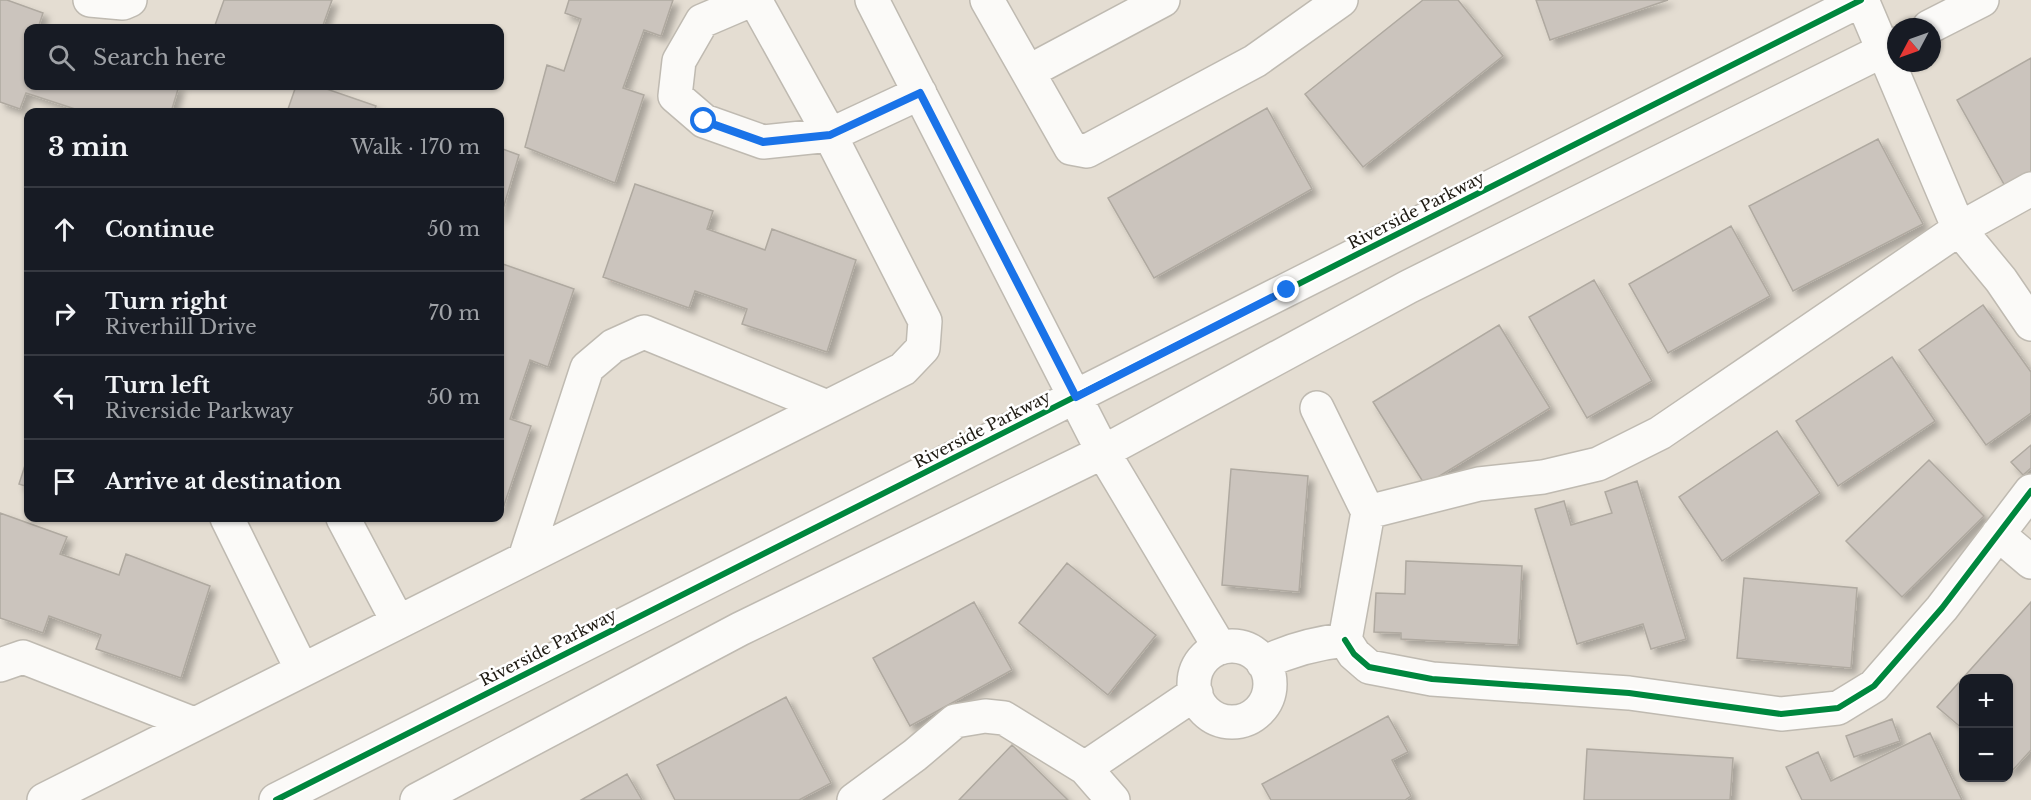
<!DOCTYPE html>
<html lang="en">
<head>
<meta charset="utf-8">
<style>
	:root { --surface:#171b24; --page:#20242c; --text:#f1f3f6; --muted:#9ea1a6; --line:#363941 }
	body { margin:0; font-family:"Libre Baskerville",serif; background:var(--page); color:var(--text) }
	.controls { position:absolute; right:18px; bottom:18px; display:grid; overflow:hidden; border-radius:12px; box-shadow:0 2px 4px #0004 }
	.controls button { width:54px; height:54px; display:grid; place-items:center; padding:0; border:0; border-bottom:2px solid var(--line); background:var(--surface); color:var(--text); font:30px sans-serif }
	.compass { position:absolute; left:1887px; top:18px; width:54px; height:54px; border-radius:50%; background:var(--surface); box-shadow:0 2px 4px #0004; rotate:229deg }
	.stop { position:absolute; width:18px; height:18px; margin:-14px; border:4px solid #1a73e8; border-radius:50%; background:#fff }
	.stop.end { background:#1a73e8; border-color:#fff; box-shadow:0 2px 6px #0008 }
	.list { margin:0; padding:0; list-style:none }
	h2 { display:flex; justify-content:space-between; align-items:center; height:78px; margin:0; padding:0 24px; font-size:26px }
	h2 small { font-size:20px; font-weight:400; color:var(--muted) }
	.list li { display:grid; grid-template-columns:39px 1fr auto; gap:18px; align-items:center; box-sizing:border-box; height:84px; padding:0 24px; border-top:2px solid var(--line) }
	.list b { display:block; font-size:22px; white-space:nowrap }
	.list p { margin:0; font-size:20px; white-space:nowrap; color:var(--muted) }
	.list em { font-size:20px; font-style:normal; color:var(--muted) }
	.icon { flex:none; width:33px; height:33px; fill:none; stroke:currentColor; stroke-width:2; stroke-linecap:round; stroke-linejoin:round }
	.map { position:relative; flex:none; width:2031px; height:800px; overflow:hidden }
	.search { position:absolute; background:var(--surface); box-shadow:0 2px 4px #0004; left:24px; top:24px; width:480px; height:66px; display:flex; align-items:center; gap:15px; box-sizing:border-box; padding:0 21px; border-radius:12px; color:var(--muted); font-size:22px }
	.panel { position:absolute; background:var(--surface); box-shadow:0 2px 4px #0004; left:24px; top:108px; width:480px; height:414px; border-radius:12px }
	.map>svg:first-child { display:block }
</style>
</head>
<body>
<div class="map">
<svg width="2031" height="800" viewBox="0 0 2031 800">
	<defs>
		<filter id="shadow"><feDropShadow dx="5.5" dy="5.5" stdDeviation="3" flood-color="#0004"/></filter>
	</defs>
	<rect width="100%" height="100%" fill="#e4ddd2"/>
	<!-- building -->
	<path fill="#cbc4bd" stroke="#afa9a0" stroke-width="1.5" filter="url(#shadow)" d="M0,0H7L43,13L38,28H28V86H179L171,112H77L78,110L26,93L20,109L0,102Z
		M224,0H332L322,28H214Z
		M569,0H673L661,36L644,30L623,88L644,95L615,183L525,147L547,65L564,71L581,19L565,13Z
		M1423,0H1458L1503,56L1363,167L1305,94Z
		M1536,0H1668L1550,40Z
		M2031,58V172L2005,186L1957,100Z
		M296,86H318L376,106L374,112H287Z
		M1267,108L1312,189L1154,278L1108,198Z
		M1878,139L1923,224L1793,291L1749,206Z
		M500,148L519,155L500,219Z
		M635,184L713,211L707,229L765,250L772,229L856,260L827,352L742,324L747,309L695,291L689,308L603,277Z
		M1731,226L1770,296L1668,353L1629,284Z
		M500,263L574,289L548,367L530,360L510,419L531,426L501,514L500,513Z
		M1594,280L1652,381L1587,418L1529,317Z
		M1983,305L2031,372V413L1986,445L1919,350Z
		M1499,325L1550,408L1425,485L1373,402Z
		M1892,357L1935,421L1838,486L1796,421Z
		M1777,431L1820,493L1722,561L1679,497Z
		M2031,445V468L2023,475L2011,462Z
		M28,456V487L19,484Z
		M1929,460L1984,516L1902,597L1846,541Z
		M1231,469L1308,476L1299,592L1222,585Z
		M1637,481L1686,639L1651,649L1643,624L1577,644L1535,509L1564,501L1571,525L1612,513L1605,492Z
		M0,513L67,537L60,554L119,575L126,554L210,586L181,678L96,649L101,635L49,616L43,633L0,618Z
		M1406,561L1522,566L1518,645L1401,639V633L1374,632L1376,593L1405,594Z
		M1067,563L1156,635L1108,695L1019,623Z
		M1744,578L1857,588L1851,668L1737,658Z
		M974,602L1012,670L910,726L873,658Z
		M2031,602V750L2011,772L2008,770V678H1964V730L1937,707Z
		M786,697L831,783L799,800H675L657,765Z
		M1388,716L1408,752L1392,760L1411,796L1405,800H1271L1262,784Z
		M1892,719L1900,741L1854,757L1846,736Z
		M1930,733L1962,800H1802L1786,767L1818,752L1831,781Z
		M1012,745L1068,800H959Z
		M1587,749L1733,758L1730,800H1584Z
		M627,774L642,800H581Z"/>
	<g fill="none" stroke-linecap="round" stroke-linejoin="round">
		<defs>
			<path id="minor" d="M90,0L123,3L130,0
				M751,0L702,21L679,61L675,96L704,121L763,142L830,135L920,93
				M872,0L1103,452L1220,648
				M987,0L1071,148L1087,151L1255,61L1341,0
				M1862,0L1959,229L2001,280L2031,324
				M1929,27L1982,0
				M1028,72L1163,0
				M1368,512L1479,484L1543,477L1598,464L1660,433L1959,229L2031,189
				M227,518L302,670
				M343,518L398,622
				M1998,534L2031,562
				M525,558L587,368L613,346L644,332L827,407
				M1345,640L1354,654L1369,667L1432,679L1629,693L1781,714L1838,708L1874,686L1942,608L2031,491
				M1194 684a38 38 0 1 1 76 0a38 38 0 1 1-76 0Z
				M1263,663C1290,650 1316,643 1345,640L1368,512L1317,408
				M0,665L23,657L194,724
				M1085,768L1196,693
				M44,800L903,369L923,348L925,321L830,135L755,0
				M276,800L1861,0
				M417,800L740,629L1103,452L1408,287L1896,44
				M854,800L915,755L955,721L985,716L1004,718L1085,768L1113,800"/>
		</defs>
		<!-- minor casing -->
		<use href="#minor" stroke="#bfbab1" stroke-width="36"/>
		<!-- minor -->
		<use href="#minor" stroke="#fbfaf8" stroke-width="33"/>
		<defs>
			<path id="cycleway" d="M1345,640L1354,654L1369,667L1432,679L1629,693L1781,714L1838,708L1874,686L1942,608L2031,491
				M276,800L1861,0"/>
		</defs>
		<!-- cycleway casing -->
		<use href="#cycleway" stroke="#fff" stroke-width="10"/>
		<!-- cycleway -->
		<use href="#cycleway" stroke="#00873e" stroke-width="6"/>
	</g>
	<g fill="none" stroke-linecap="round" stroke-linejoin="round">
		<!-- route -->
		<path stroke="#1a73e8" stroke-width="8" d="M704,121L763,142L830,135L920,93L1076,397L1287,290"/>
	</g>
	<g text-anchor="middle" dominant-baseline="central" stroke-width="5" stroke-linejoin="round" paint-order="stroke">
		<!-- street labels -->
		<g font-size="16" fill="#1e1a12" stroke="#fff">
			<text transform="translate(1416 210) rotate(-27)">Riverside Parkway</text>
			<text transform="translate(982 429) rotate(-27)">Riverside Parkway</text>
			<text transform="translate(548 647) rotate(-27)">Riverside Parkway</text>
		</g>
	</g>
</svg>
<div class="controls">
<button>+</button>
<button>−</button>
</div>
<svg class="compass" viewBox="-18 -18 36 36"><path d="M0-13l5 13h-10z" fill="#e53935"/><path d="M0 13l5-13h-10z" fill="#9ea1a6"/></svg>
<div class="stop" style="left:704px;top:121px"></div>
<div class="stop end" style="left:1287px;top:290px"></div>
<div class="search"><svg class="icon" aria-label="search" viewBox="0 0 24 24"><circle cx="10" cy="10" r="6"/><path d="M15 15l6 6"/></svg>Search here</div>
<section class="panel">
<h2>3 min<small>Walk · 170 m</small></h2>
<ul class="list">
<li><svg class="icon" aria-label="ahead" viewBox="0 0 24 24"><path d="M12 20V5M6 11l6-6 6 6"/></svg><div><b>Continue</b></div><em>50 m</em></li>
<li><svg class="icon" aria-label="right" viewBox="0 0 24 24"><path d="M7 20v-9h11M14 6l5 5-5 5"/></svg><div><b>Turn right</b><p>Riverhill Drive</p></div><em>70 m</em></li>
<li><svg class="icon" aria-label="left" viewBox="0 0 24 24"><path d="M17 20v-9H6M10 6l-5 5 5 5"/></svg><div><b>Turn left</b><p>Riverside Parkway</p></div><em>50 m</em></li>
<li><svg class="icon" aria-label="arrive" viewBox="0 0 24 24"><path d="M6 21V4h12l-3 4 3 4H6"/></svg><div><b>Arrive at destination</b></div></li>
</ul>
</section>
</div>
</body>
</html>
